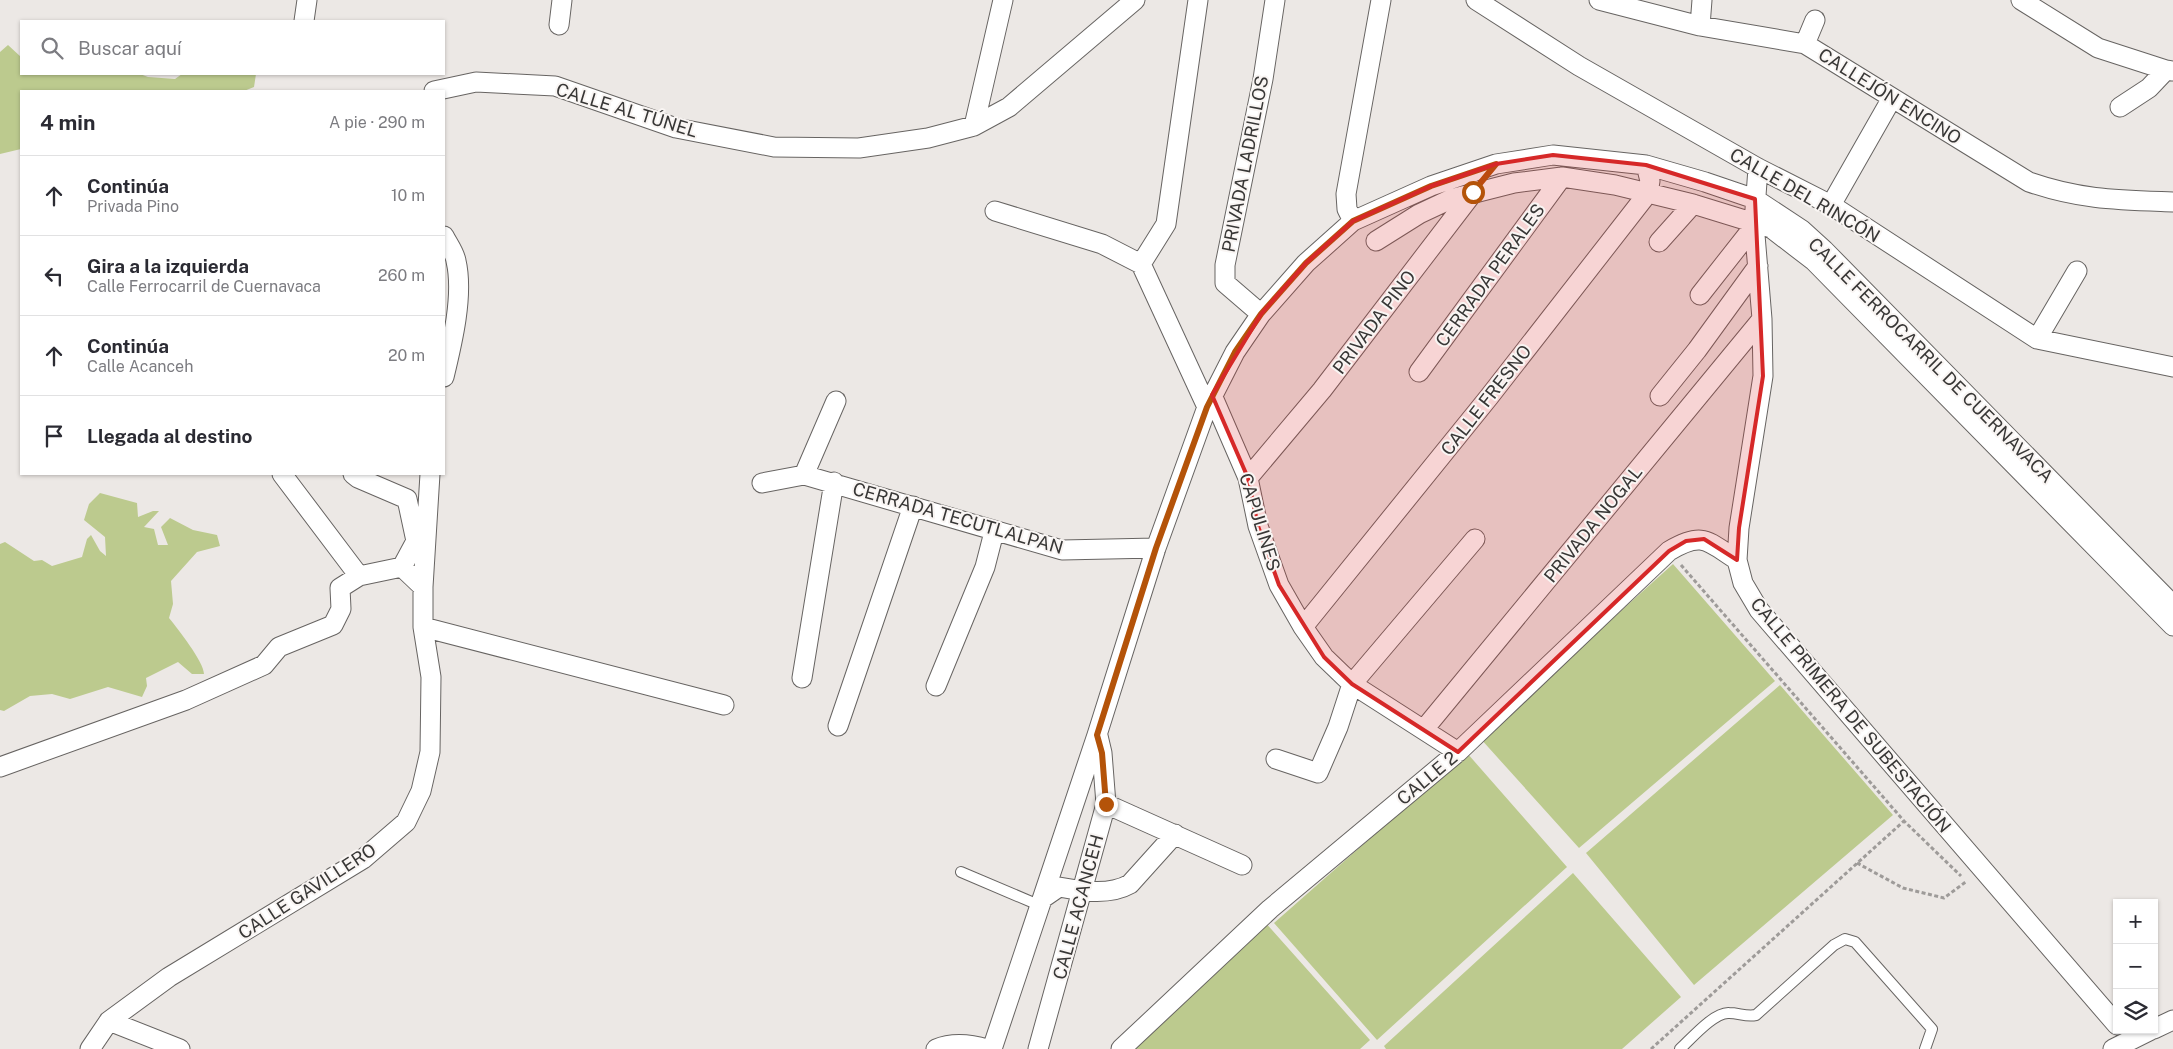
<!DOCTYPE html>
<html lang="es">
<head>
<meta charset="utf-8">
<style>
	:root { --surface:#fff; --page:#f7f7f7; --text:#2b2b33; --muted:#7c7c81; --line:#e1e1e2 }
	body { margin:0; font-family:"Public Sans",sans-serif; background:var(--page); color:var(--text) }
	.controls { position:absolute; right:15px; bottom:15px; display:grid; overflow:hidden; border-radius:0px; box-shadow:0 1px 4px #0004 }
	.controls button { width:45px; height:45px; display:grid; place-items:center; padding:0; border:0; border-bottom:1px solid var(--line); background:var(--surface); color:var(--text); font:25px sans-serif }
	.stop { position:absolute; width:15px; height:15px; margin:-11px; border:4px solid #b45309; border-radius:50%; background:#fff }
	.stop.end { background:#b45309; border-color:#fff; box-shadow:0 1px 5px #0008 }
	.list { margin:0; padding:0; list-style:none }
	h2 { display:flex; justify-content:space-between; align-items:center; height:65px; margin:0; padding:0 20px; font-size:21px }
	h2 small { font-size:16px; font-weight:400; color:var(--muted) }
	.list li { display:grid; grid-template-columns:32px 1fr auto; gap:15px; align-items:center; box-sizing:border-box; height:80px; padding:0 20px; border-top:1px solid var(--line) }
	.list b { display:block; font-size:19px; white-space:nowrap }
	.list p { margin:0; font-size:16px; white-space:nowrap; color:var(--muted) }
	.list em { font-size:16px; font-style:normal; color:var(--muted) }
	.icon { flex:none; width:28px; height:28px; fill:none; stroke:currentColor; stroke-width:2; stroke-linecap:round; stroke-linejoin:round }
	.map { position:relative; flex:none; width:2173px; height:1049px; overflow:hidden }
	.search { position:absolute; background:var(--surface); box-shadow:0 1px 4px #0004; left:20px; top:20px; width:425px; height:55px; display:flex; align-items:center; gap:12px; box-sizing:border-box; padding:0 18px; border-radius:0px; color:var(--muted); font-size:19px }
	.panel { position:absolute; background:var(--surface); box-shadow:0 1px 4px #0004; left:20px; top:90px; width:425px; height:385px; border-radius:0px }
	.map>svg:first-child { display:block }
</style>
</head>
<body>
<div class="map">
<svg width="2173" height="1049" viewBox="0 0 2173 1049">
	<rect width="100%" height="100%" fill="#ece8e5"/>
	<!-- green -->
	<path fill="#bcca8e" d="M8,45L21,57V74H140L148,77L175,79L182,74H256L254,87L244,91H21V149L0,154V52Z
		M100,493L137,503L138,517L153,511H159L144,527L154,529L158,545H168L161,527L170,518L193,530L217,535L220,546L197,552L171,581L173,604L169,618C178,629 204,662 204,674H192L178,662L146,678L147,686L142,697L108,687L70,699L52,694L30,696L4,711L0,710V544L5,542L34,561L42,560L52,566L82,557L87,539L91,535L100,551L106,556L105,537L84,520L89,504Z
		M1673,564L1775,681L1579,848L1480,738Z
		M1780,685L1893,815L1694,985L1586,853Z
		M1467,753L1567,867L1377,1040L1274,923Z
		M1573,873L1681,997L1622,1049H1386L1384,1046Z
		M1263,920L1370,1040L1360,1049H1125Z"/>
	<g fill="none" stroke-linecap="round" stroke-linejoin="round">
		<defs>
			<path id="service" d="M961,872L1034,903L1042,898
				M1680,1049C1691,1039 1714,1012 1729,1013C1739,1013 1746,1017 1756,1015L1834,945L1845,939L1855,942L1932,1029L1925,1049"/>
			<path id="minor" d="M1476,0L1579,66L1758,168L1831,205L2037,339L2173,367
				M1599,0L1700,26L1805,44L2029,182C2081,200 2118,200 2173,202
				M2021,0L2098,48L2166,70L2173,71
				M304,21L307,0
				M559,25L562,0
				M1700,26L1702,0
				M1805,44L1815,20
				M434,91L476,82L555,86L676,128L774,147L859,148L928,138L974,126L1009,107L1135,0
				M2120,107L2149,88L2166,70
				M974,126L1003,0
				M1758,168L1754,223L1762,319L1763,376L1739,528L1737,560L1743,583L1759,610L2117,1025
				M1831,205L1892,98
				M995,211L1102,244L1141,264L1207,407
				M1353,221L1347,209L1346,194L1381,0
				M444,236C448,244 455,253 456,261C464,295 452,344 444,377
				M1376,241L1419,214L1451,199L1514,183L1562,177L1615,185L1693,204L1771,228L1814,261L2173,626
				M1659,242L1693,204
				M1141,264L1166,224L1198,0
				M1700,295L1755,225
				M1261,314L1225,283V265L1263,79L1275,0
				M2037,339L2077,271
				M1419,372L1562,177
				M1212,395L1248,478L1258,526L1279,585L1303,627L1324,657L1352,684L1458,752
				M1660,396L1697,350L1758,266
				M282,474L359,576
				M353,474L358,478L407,499L416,541L402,567
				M804,475L836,401
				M1248,478L1322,390L1475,190
				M762,483L804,475L1062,550L1156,548
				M423,587L430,474
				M423,627L724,705
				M1303,627L1489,397L1648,193L1650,181L1646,165
				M802,678L834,482
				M936,686L985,567L994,532
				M838,726L913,506
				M1425,728L1762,319
				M1276,759L1318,773L1338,727L1352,684L1475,539
				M0,767L186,700L264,665L279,647L333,625L341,609L340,588L359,576L402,567
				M1106,804L1242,865
				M1043,898L1059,887C1081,891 1109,896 1130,884L1175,834
				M109,1021L180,1049
				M2154,1029L2173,1020
				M90,1049L109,1021L169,977L363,859L406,822L421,791L430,752L431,677L423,627V587L402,567
				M936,1049C953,1042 970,1044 987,1049
				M992,1049L1097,735L1156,548L1207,407L1235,352L1261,314L1306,263L1353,221L1431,186L1496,164L1553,155L1646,165L1705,182L1755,199L1802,230L1824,250L2173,605
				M1038,1049L1106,804L1102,753L1098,736
				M1121,1049L1270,909L1458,752L1669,551C1703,531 1707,541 1737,560
				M2113,1049L2151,1030"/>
		</defs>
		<!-- service casing -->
		<use href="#service" stroke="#676462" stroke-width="12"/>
		<!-- minor casing -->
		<use href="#minor" stroke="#676462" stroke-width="21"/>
		<!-- path -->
		<path stroke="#9e9b99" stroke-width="3" stroke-dasharray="4 2.5" stroke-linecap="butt" d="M1681,565L1904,821L1961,876
			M1857,863L1903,888L1944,898L1967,881
			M1651,1049L1904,821"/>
		<!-- service -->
		<use href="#service" stroke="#fff" stroke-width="10"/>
		<!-- minor -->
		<use href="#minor" stroke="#fff" stroke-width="19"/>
	</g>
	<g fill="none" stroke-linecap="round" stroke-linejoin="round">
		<!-- route -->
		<path stroke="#b45309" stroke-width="6" d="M1106,804L1102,753L1097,735L1156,548L1207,407L1235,352L1261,314L1306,263L1353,221L1431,186L1496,164L1473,192"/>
	</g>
	<!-- marked area -->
	<path fill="#d62828" fill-opacity="0.2" stroke="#d62828" stroke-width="4" stroke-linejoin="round" d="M1553,155L1646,165L1755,199L1763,376L1739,528L1737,560L1704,539L1686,541L1669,551L1458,752L1352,684L1324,657L1279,585L1258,526L1248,478L1212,395L1261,314L1306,263L1353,221L1431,186L1496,164Z"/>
	<g text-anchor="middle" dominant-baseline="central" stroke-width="4" stroke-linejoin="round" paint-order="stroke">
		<!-- street labels -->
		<g font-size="18" fill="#383736" stroke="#f9f5f3">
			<text transform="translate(1890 96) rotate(32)">CALLEJÓN ENCINO</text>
			<text transform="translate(627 110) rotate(17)">CALLE AL TÚNEL</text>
			<text transform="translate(1245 164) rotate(-79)">PRIVADA LADRILLOS</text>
			<text transform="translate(1805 195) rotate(30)">CALLE DEL RINCÓN</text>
			<text transform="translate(1490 275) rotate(-54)">CERRADA PERALES</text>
			<text transform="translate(1374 322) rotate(-53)">PRIVADA PINO</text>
			<text transform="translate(1931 360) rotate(45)">CALLE FERROCARRIL DE CUERNAVACA</text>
			<text transform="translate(1486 400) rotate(-52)">CALLE FRESNO</text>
			<text transform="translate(958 518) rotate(16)">CERRADA TECUTLALPAN</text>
			<text transform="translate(1260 522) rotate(73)">CAPULINES</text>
			<text transform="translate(1593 524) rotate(-51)">PRIVADA NOGAL</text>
			<text transform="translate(1851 715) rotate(50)">CALLE PRIMERA DE SUBESTACIÓN</text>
			<text transform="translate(1427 778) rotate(-40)">CALLE 2</text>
			<text transform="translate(307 891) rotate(-33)">CALLE GAVILLERO</text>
			<text transform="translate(1078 907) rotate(-75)">CALLE ACANCEH</text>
		</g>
	</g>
</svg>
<div class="controls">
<button>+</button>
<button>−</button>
<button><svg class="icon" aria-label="layers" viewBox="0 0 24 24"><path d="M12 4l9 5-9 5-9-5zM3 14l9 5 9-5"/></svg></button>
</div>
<div class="stop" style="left:1473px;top:192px"></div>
<div class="stop end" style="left:1106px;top:804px"></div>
<div class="search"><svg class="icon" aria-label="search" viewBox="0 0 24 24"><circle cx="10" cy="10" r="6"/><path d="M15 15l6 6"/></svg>Buscar aquí</div>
<section class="panel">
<h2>4 min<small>A pie · 290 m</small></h2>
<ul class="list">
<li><svg class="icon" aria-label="ahead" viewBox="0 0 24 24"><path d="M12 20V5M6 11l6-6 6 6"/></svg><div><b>Continúa</b><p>Privada Pino</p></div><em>10 m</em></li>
<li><svg class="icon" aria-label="left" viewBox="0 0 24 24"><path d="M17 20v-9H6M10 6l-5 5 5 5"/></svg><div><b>Gira a la izquierda</b><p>Calle Ferrocarril de Cuernavaca</p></div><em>260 m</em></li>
<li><svg class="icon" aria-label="ahead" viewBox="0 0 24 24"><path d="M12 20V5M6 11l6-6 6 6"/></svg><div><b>Continúa</b><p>Calle Acanceh</p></div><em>20 m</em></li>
<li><svg class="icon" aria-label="arrive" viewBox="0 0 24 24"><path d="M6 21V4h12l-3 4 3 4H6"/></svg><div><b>Llegada al destino</b></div></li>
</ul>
</section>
</div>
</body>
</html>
